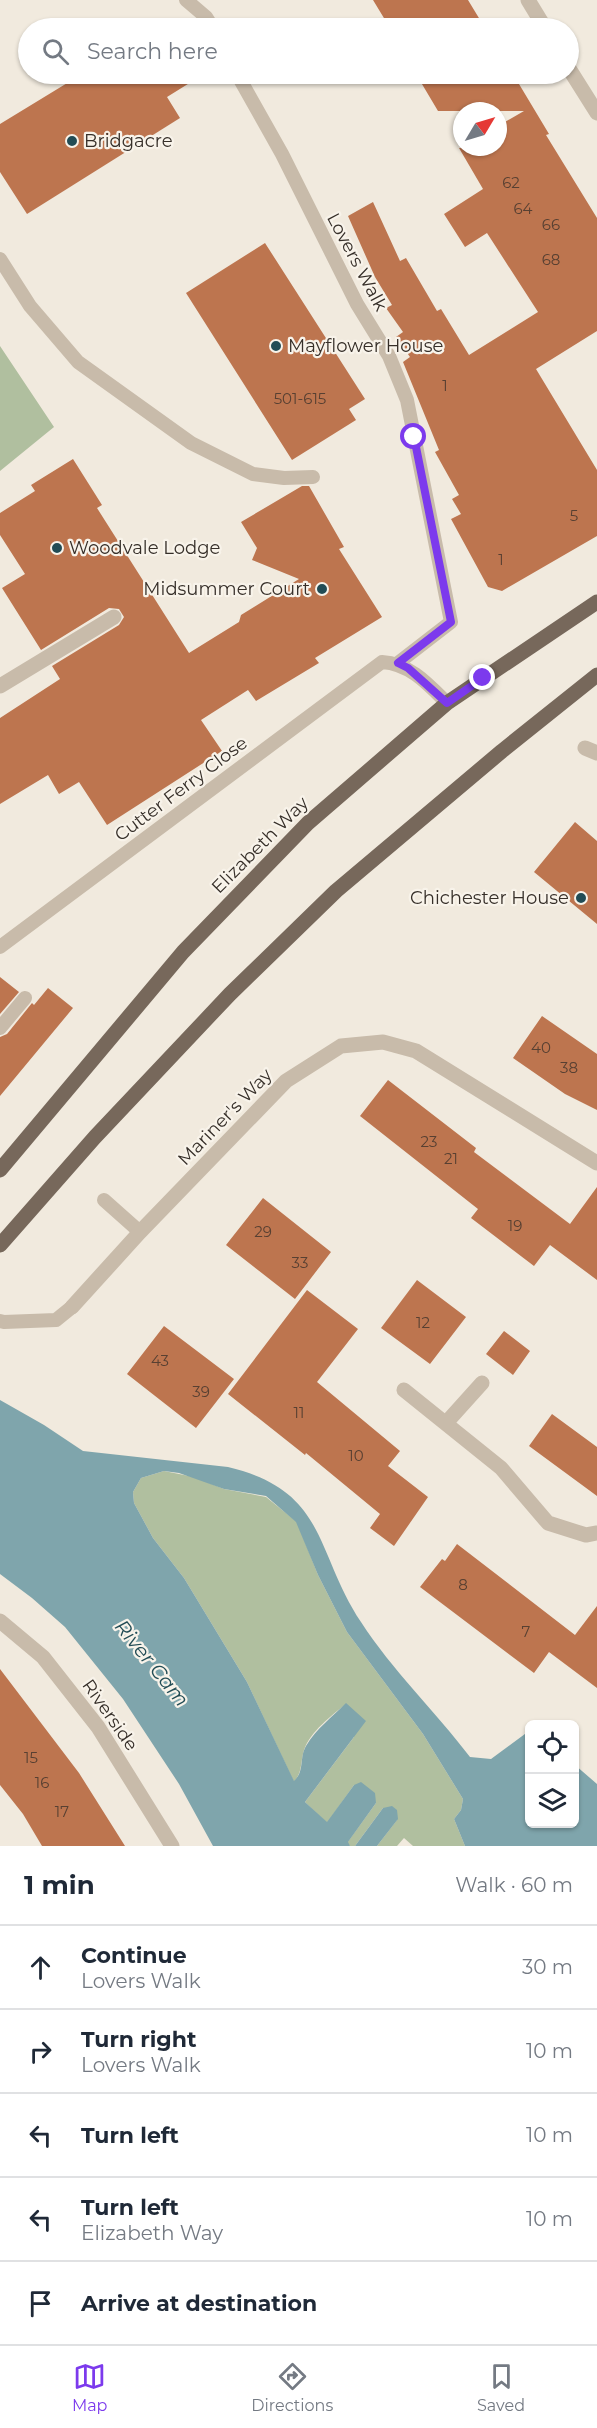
<!DOCTYPE html>
<html lang="en">
<head>
<meta charset="utf-8">
<style>
	:root { --surface:#fff; --page:#f6f6f7; --text:#1f2937; --muted:#747a83; --line:#e0e1e3; --accent:#7c3aed }
	body { margin:0; font-family:Montserrat,sans-serif; background:var(--page); color:var(--text) }
	.controls { position:absolute; right:18px; bottom:18px; display:grid; overflow:hidden; border-radius:9px; box-shadow:0 2px 4px #0004 }
	.controls button { width:54px; height:54px; display:grid; place-items:center; padding:0; border:0; border-bottom:2px solid var(--line); background:var(--surface); color:var(--text); font:30px sans-serif }
	.compass { position:absolute; left:453px; top:102px; width:54px; height:54px; border-radius:50%; background:var(--surface); box-shadow:0 2px 4px #0004; rotate:52deg }
	.stop { position:absolute; width:18px; height:18px; margin:-14px; border:4px solid #7c3aed; border-radius:50%; background:#fff }
	.stop.end { background:#7c3aed; border-color:#fff; box-shadow:0 2px 6px #0008 }
	.list { margin:0; padding:0; list-style:none }
	h2 { display:flex; justify-content:space-between; align-items:center; height:78px; margin:0; padding:0 24px; font-size:26px }
	h2 small { font-size:20px; font-weight:400; color:var(--muted) }
	.list li { display:grid; grid-template-columns:39px 1fr auto; gap:18px; align-items:center; box-sizing:border-box; height:84px; padding:0 24px; border-top:2px solid var(--line) }
	.list b { display:block; font-size:22px; white-space:nowrap }
	.list p { margin:0; font-size:20px; white-space:nowrap; color:var(--muted) }
	.list em { font-size:20px; font-style:normal; color:var(--muted) }
	.icon { flex:none; width:33px; height:33px; fill:none; stroke:currentColor; stroke-width:2; stroke-linecap:round; stroke-linejoin:round }
	.map { position:relative; flex:none; width:597px; height:1846px; overflow:hidden }
	.search { position:absolute; background:var(--surface); box-shadow:0 2px 4px #0004; left:18px; right:18px; top:18px; height:66px; display:flex; align-items:center; gap:15px; box-sizing:border-box; padding:0 21px; border-radius:33px; color:var(--muted); font-size:22px }
	.sheet { height:498px; background:var(--surface) }
	nav { display:flex; justify-content:space-around; align-items:center; box-sizing:border-box; height:84px; border-top:2px solid var(--line); background:var(--surface); font-size:16px; color:var(--muted) }
	nav a { display:grid; justify-items:center; gap:3px }
	nav .on { color:var(--accent) }
	.map>svg:first-child { display:block }
</style>
</head>
<body>
<div class="map">
<svg width="597" height="1846" viewBox="0 0 597 1846">
	<rect width="100%" height="100%" fill="#f1eade"/>
	<!-- green -->
	<path fill="#b0bf9f" d="M0,346L54,427L0,471Z
		M164,1471L194,1477L224,1489L266,1497L297,1522L318,1575L347,1632L423,1734L463,1799L461,1810L454,1819L465,1846H413L404,1838L397,1846H377L397,1820L383,1808L355,1846H350L347,1843L376,1803L354,1785L327,1823L305,1802L354,1737L346,1704C332,1715 310,1732 304,1750C300,1763 303,1771 294,1782L247,1682L184,1578L153,1538L134,1503L133,1492L141,1478Z"/>
	<!-- water -->
	<path fill="#7fa5ac" d="M0,1400L44,1425L83,1451L228,1467C328,1491 314,1551 361,1622C392,1670 435,1711 470,1757L491,1759L529,1731L530,1824H574L575,1765L597,1784V1846H465L454,1819L461,1810L463,1799L423,1734L347,1632L318,1575L296,1522L266,1496L224,1489L179,1473L164,1471L141,1478L133,1492L134,1503L153,1538L184,1578L247,1682L294,1781C305,1771 299,1758 306,1746C316,1729 332,1717 346,1703L366,1721L305,1802L327,1822L354,1785L361,1782L375,1793L376,1803L348,1842L350,1846H213L179,1784L123,1699L65,1627L32,1598L0,1574Z
		M392,1806L397,1810L398,1819L377,1846H355L383,1808Z"/>
	<!-- building -->
	<path fill="#bd754f" d="M373,0H468L485,28H390Z
		M82,74H204L167,97L180,118L27,214L0,172V124Z
		M416,74H513L549,134L546,135L597,218V331L536,369L597,470V536L502,591L488,587L451,519L461,514L452,499L459,495L435,452L439,450L403,362L410,357L396,337L403,332L386,308L392,305L375,277L348,216L373,202L400,261L406,258L437,311L441,309L469,355L538,312L487,233L465,247L444,214L483,189L459,148L498,147V126L524,111H438Z
		M265,243L365,399L349,409L356,420L292,460L186,293Z
		M73,459L102,505L97,508L189,653L239,622L241,615L299,579L252,560L257,548L241,522L302,486H309L344,547L339,549L382,617L315,658L319,663L256,701L248,690L201,720L222,751L107,825L79,782L59,794L48,775L0,804V718L60,679L52,666L119,625L124,617L119,609L109,608L41,650L2,588L25,574L0,535V513L35,491L31,485Z
		M575,822L597,841V924L534,872Z
		M0,977L19,992L0,1014Z
		M48,988L73,1008L0,1096V1037L7,1034L32,1003L34,1005Z
		M542,1016L597,1054V1110L565,1094L513,1058Z
		M388,1080L476,1148L474,1152L570,1224L597,1187V1280L550,1245L534,1266L471,1218L478,1209L360,1116Z
		M263,1198L331,1252L295,1299L226,1245Z
		M417,1280L466,1317L430,1364L381,1328Z
		M307,1290L358,1329L317,1382L400,1451L388,1466L428,1497L394,1546L370,1528L380,1514L306,1453L305,1455L228,1394Z
		M164,1326L234,1379L196,1428L127,1374Z
		M504,1331L530,1351L513,1375L486,1354Z
		M552,1414L597,1447V1496L529,1446Z
		M457,1544L575,1635L597,1606V1688L549,1652L534,1673L420,1587L442,1559L445,1561Z
		M0,1669L79,1773L125,1846H42L23,1814L0,1785Z"/>
	<g fill="none" stroke-linecap="round" stroke-linejoin="round">
		<!-- service -->
		<path stroke="#c8bbaa" stroke-width="14" d="M186,0L206,17L213,28
			M237,74L282,154L357,304L389,356L407,400L451,622L398,663
			M0,259L30,306L78,362L191,443L253,474L284,478L313,477
			M0,947L382,662C410,664 427,683 447,703
			M0,1028L25,998
			M104,1200L140,1232
			M0,1321L4,1322L56,1320L72,1307"/>
		<!-- minor -->
		<path stroke="#c8bbaa" stroke-width="15" d="M528,0L545,28
			M568,67L597,113
			M0,686L114,617
			M585,748L597,753
			M72,1307L140,1232L286,1081L341,1046L383,1042L416,1051L597,1163
			M404,1390L501,1468L548,1523L586,1535L597,1533
			M446,1423L482,1383
			M0,1621L43,1657L98,1727L172,1846"/>
		<!-- primary -->
		<path stroke="#77685b" stroke-width="15" d="M0,1170L183,952L308,823L447,703L597,602
			M0,1245L95,1137L230,994L336,891L502,751L597,675"/>
	</g>
	<g fill="none" stroke-linecap="round" stroke-linejoin="round">
		<!-- route -->
		<path stroke="#7c3aed" stroke-width="8" d="M414,437L451,622L398,663L408,668L447,703L483,678"/>
	</g>
	<!-- markers -->
	<g fill="#224c55" stroke="#f8f3ea" stroke-width="2">
		<circle cx="72" cy="141" r="6"/>
		<circle cx="276" cy="346" r="6"/>
		<circle cx="57" cy="548" r="6"/>
		<circle cx="322" cy="589" r="6"/>
		<circle cx="581" cy="898" r="6"/>
	</g>
	<g text-anchor="middle" dominant-baseline="central" stroke-width="4.5" stroke-linejoin="round" paint-order="stroke">
		<!-- number labels -->
		<g font-size="15" fill="#584032">
			<text x="511" y="182">62</text>
			<text x="523" y="208">64</text>
			<text x="551" y="224">66</text>
			<text x="551" y="259">68</text>
			<text x="445" y="385">1</text>
			<text x="300" y="398">501-615</text>
			<text x="574" y="515">5</text>
			<text x="501" y="559">1</text>
			<text x="541" y="1047">40</text>
			<text x="569" y="1067">38</text>
			<text x="429" y="1141">23</text>
			<text x="451" y="1158">21</text>
			<text x="515" y="1225">19</text>
			<text x="263" y="1231">29</text>
			<text x="300" y="1262">33</text>
			<text x="423" y="1322">12</text>
			<text x="160" y="1360">43</text>
			<text x="201" y="1391">39</text>
			<text x="299" y="1412">11</text>
			<text x="356" y="1455">10</text>
			<text x="463" y="1584">8</text>
			<text x="526" y="1631">7</text>
			<text x="31" y="1757">15</text>
			<text x="42" y="1782">16</text>
			<text x="62" y="1811">17</text>
		</g>
		<!-- poi labels -->
		<g font-size="18" fill="#362f29" stroke="#f8f3ea" text-anchor="start">
			<text x="84" y="141">Bridgacre</text>
			<text x="288" y="346">Mayflower House</text>
			<text x="69" y="548">Woodvale Lodge</text>
			<text x="310" y="589" text-anchor="end">Midsummer Court</text>
			<text x="569" y="898" text-anchor="end">Chichester House</text>
		</g>
		<!-- street labels -->
		<g font-size="18" fill="#362f29" stroke="#f8f3ea">
			<text transform="translate(357 262) rotate(62)">Lovers Walk</text>
			<text transform="translate(181 789) rotate(-37)">Cutter Ferry Close</text>
			<text transform="translate(260 845) rotate(-45)">Elizabeth Way</text>
			<text transform="translate(225 1117) rotate(-46)">Mariner's Way</text>
			<text transform="translate(110 1715) rotate(55)">Riverside</text>
		</g>
		<!-- water labels -->
		<g font-size="20" font-style="italic" fill="#224c55" stroke="#f8f3ea">
			<text transform="translate(152 1663) rotate(51)">River Cam</text>
		</g>
	</g>
</svg>
<div class="controls">
<button><svg class="icon" aria-label="locate" viewBox="0 0 24 24"><circle cx="12" cy="12" r="6"/><path d="M12 2v4M12 18v4M2 12h4M18 12h4"/></svg></button>
<button><svg class="icon" aria-label="layers" viewBox="0 0 24 24"><path d="M12 4l9 5-9 5-9-5zM3 14l9 5 9-5"/></svg></button>
</div>
<svg class="compass" viewBox="-18 -18 36 36"><path d="M0-13l5 13h-10z" fill="#e53935"/><path d="M0 13l5-13h-10z" fill="#747a83"/></svg>
<div class="stop" style="left:414px;top:437px"></div>
<div class="stop end" style="left:483px;top:678px"></div>
<div class="search"><svg class="icon" aria-label="search" viewBox="0 0 24 24"><circle cx="10" cy="10" r="6"/><path d="M15 15l6 6"/></svg>Search here</div>
</div>
<section class="sheet">
<h2>1 min<small>Walk · 60 m</small></h2>
<ul class="list">
<li><svg class="icon" aria-label="ahead" viewBox="0 0 24 24"><path d="M12 20V5M6 11l6-6 6 6"/></svg><div><b>Continue</b><p>Lovers Walk</p></div><em>30 m</em></li>
<li><svg class="icon" aria-label="right" viewBox="0 0 24 24"><path d="M7 20v-9h11M14 6l5 5-5 5"/></svg><div><b>Turn right</b><p>Lovers Walk</p></div><em>10 m</em></li>
<li><svg class="icon" aria-label="left" viewBox="0 0 24 24"><path d="M17 20v-9H6M10 6l-5 5 5 5"/></svg><div><b>Turn left</b></div><em>10 m</em></li>
<li><svg class="icon" aria-label="left" viewBox="0 0 24 24"><path d="M17 20v-9H6M10 6l-5 5 5 5"/></svg><div><b>Turn left</b><p>Elizabeth Way</p></div><em>10 m</em></li>
<li><svg class="icon" aria-label="arrive" viewBox="0 0 24 24"><path d="M6 21V4h12l-3 4 3 4H6"/></svg><div><b>Arrive at destination</b></div></li>
</ul>
</section>
<nav>
<a class="on"><svg class="icon" aria-label="map" viewBox="0 0 24 24"><path d="M3 6l6-2 6 2 6-2v14l-6 2-6-2-6 2zM9 4v14M15 6v14"/></svg>Map</a>
<a><svg class="icon" aria-label="directions" viewBox="0 0 24 24"><path d="M12 3l9 9-9 9-9-9zM9 14v-3h6M13 9l2 2-2 2"/></svg>Directions</a>
<a><svg class="icon" aria-label="saved" viewBox="0 0 24 24"><path d="M7 4h10v16l-5-4-5 4z"/></svg>Saved</a>
</nav>
</body>
</html>
